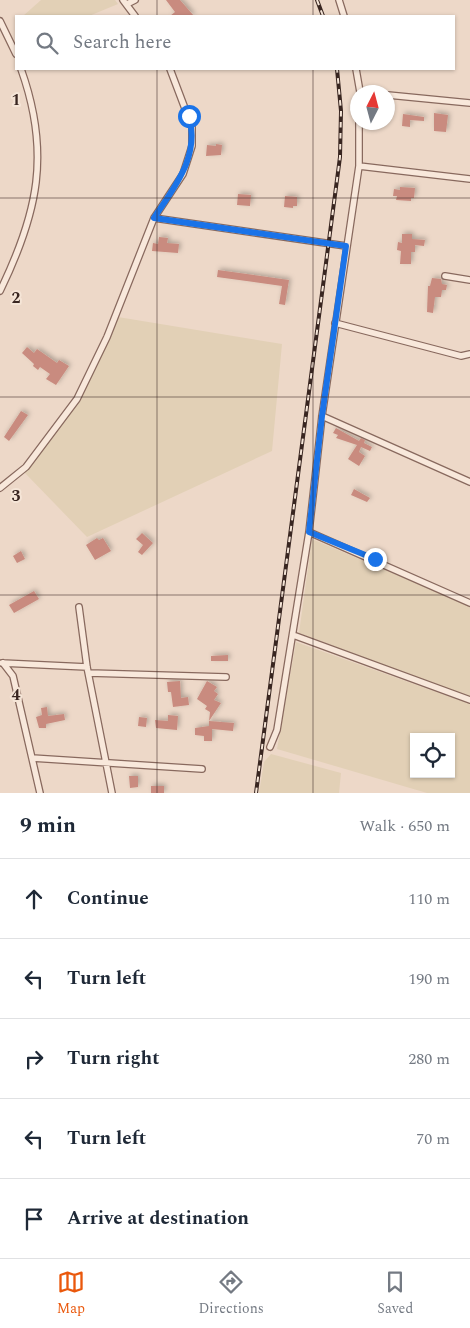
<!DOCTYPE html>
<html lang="en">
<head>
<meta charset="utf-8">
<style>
	:root { --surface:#fff; --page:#f6f6f7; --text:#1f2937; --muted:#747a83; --line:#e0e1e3; --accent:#ea580c }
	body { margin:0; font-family:Spectral,serif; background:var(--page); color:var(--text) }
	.controls { position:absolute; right:15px; bottom:15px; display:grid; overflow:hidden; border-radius:0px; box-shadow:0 1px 4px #0004 }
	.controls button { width:45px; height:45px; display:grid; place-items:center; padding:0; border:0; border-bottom:1px solid var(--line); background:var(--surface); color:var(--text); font:25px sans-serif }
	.compass { position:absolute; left:350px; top:85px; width:45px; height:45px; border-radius:50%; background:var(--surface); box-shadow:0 1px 4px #0004; rotate:6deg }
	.stop { position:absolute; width:15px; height:15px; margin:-11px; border:4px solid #1a73e8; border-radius:50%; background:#fff }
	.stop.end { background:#1a73e8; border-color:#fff; box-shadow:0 1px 5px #0008 }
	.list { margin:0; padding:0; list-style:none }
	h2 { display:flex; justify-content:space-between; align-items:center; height:65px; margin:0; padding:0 20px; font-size:21px }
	h2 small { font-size:16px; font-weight:400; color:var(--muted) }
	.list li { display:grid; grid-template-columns:32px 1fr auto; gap:15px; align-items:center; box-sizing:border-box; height:80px; padding:0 20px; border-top:1px solid var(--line) }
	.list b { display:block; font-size:19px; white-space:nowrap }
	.list em { font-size:16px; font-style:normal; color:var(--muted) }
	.icon { flex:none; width:28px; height:28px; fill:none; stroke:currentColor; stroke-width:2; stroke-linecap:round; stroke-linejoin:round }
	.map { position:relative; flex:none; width:470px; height:793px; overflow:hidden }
	.search { position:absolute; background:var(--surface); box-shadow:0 1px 4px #0004; left:15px; right:15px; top:15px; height:55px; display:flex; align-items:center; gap:12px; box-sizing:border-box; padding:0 18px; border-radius:0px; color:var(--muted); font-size:19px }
	.sheet { height:465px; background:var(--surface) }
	nav { display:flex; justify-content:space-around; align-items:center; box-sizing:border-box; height:70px; border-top:1px solid var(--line); background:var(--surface); font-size:14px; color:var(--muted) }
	nav a { display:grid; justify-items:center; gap:2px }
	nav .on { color:var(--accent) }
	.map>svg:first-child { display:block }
</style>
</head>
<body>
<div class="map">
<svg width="470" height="793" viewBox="0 0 470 793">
	<defs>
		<filter id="shadow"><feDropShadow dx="2" dy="-2" stdDeviation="2.5" flood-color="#0004"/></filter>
	</defs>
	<rect width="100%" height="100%" fill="#edd8c8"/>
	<!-- farmland -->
	<path fill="#e2d0b6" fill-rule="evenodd" d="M41,0H115L118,4L89,16H23Z
		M118,317L282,344L272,451L87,537L24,472L63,423L87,385Z
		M312,539L470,606V697L299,633Z
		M296,642L470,704V793H427L277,749ZM414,737H451V774H414Z
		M271,754L341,773L339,793H259L264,762Z"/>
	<!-- building -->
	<path fill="#c98b7f" filter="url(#shadow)" d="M166,0H180L194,16H170L175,12Z
		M434,113L448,115L446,132L434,131Z
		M403,114L424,117V121L410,120V127L402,126Z
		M216,144L222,145L221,155L206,156L207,145L216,146Z
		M400,187L415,188L414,198H411V201L396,200L397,196H393L394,189L400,190Z
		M238,194L251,195L250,206L237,205Z
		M285,196L297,197V206H293V208L284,207Z
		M402,234H412V239L425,240L424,246L415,245V252H411V264H400L401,251L397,250L398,242L402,243Z
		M159,237L168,238L167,243L179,244L178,253L152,251L153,243L158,244Z
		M218,270L289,280L285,305L279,304L282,286L217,277Z
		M432,278L441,279L442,284L447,285L446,290H442L441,297H435L433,313L427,312L428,286H430Z
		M27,347L34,353L37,349L57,363L59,360L69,366L56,385L46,379L50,374L40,367L38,370L33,366L34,364L22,353Z
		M21,411L28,415L9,441L4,437Z
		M336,428L359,441L361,438L365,440L364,443L372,447L370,451L361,447L359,452L365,456L359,466L348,459L357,445L336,438L338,435L333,433Z
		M354,489L370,498L367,502L351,495Z
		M142,533L153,543L142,555L138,552L143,545L136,539Z
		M97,538L99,540L103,538L111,551L95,560L86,545Z
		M21,551L25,559L17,563L13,556Z
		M34,591L39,599L14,613L9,605Z
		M228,655V661H211V656Z
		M180,681L181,698L188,697L189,705L173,707L171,692H168L167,682Z
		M207,681L217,687L214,691L218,694L214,700L221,703L209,721L210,712L205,709L207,706L197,699Z
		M47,707L48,716L64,714L65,720L46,724V728H39L36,717L42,715L41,708Z
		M168,715L178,716L177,730L156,728L155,720L168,721Z
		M139,717L147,718L146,727L138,726Z
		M209,721L234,723L233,731L212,729V741H204V736L195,735V728L209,726Z
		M129,776H138V787L130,788Z
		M151,786H164V793H151Z"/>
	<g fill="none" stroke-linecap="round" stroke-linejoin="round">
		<defs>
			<path id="minor" d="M123,0L135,16
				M339,0L344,16
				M127,4L135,0
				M0,21L16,54
				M356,69L360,92
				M388,95L470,103
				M359,166L470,179
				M154,218L346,246
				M445,276L470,280
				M0,291C38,213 51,153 21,69
				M335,323L461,356L470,354
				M322,416L470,482
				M0,488L26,467L77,399L107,337L154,218L183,174L192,146V127L170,69
				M309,532L470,603
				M79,607L87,667L112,793
				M293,635L470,700
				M2,663L87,667
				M3,663L13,676L40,793
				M89,673L226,677
				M270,747L277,730L309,532L322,416L359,166V122
				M32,758L202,769"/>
		</defs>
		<!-- minor casing -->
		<use href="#minor" stroke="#88695e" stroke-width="8"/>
		<!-- minor -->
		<use href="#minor" stroke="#f8e8db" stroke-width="5.5"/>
		<defs>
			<path id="rail" d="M317,0L323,16
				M256,793L340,157L341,111L337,69"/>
		</defs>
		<!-- rail casing -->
		<use href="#rail" stroke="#392621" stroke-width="4"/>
		<!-- rail -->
		<use href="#rail" stroke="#f5e5d7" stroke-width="2" stroke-dasharray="5.5" stroke-linecap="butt"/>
	</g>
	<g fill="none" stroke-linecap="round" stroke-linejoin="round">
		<!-- route -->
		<path stroke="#1a73e8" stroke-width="6" d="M189,116C200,157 175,186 154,218L346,246L322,416L309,532L375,559"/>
	</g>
	<!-- grid -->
	<path fill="none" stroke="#392621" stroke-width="1" stroke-opacity="0.55" d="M157,0V16M313,0V16M157,69V793M313,69V793M0,198H470M0,397H470M0,595H470"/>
	<g font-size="16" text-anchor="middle" font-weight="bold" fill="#392621" stroke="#f5e5d7" stroke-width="4" stroke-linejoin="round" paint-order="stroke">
		<text x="16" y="105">1</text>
		<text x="16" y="303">2</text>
		<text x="16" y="501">3</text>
		<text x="16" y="700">4</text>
	</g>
</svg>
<div class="controls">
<button><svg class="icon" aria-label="locate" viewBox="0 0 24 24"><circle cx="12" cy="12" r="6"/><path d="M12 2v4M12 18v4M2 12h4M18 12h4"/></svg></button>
</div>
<svg class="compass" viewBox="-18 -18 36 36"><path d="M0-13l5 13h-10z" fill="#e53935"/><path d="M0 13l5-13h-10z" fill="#747a83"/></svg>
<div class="stop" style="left:189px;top:116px"></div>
<div class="stop end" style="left:375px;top:559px"></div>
<div class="search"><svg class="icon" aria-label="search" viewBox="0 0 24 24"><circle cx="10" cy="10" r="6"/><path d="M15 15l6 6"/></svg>Search here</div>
</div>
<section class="sheet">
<h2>9 min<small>Walk · 650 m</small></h2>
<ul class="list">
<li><svg class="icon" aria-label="ahead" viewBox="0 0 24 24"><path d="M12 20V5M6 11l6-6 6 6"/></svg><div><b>Continue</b></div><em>110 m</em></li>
<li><svg class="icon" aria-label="left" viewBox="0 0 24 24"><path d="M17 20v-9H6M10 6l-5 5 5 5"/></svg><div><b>Turn left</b></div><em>190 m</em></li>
<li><svg class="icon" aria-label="right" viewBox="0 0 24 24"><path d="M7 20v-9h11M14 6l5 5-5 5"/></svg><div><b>Turn right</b></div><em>280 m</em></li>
<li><svg class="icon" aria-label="left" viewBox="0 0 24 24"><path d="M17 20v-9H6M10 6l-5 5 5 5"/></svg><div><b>Turn left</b></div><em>70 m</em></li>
<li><svg class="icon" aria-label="arrive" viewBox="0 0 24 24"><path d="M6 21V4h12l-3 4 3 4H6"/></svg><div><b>Arrive at destination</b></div></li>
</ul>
</section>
<nav>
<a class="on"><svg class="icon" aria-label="map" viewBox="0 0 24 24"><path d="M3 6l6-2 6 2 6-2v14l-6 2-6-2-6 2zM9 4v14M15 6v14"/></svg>Map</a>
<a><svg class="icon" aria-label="directions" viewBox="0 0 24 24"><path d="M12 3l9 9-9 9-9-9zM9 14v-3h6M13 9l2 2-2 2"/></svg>Directions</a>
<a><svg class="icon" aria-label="saved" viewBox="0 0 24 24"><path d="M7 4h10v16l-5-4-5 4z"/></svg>Saved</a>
</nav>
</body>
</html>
